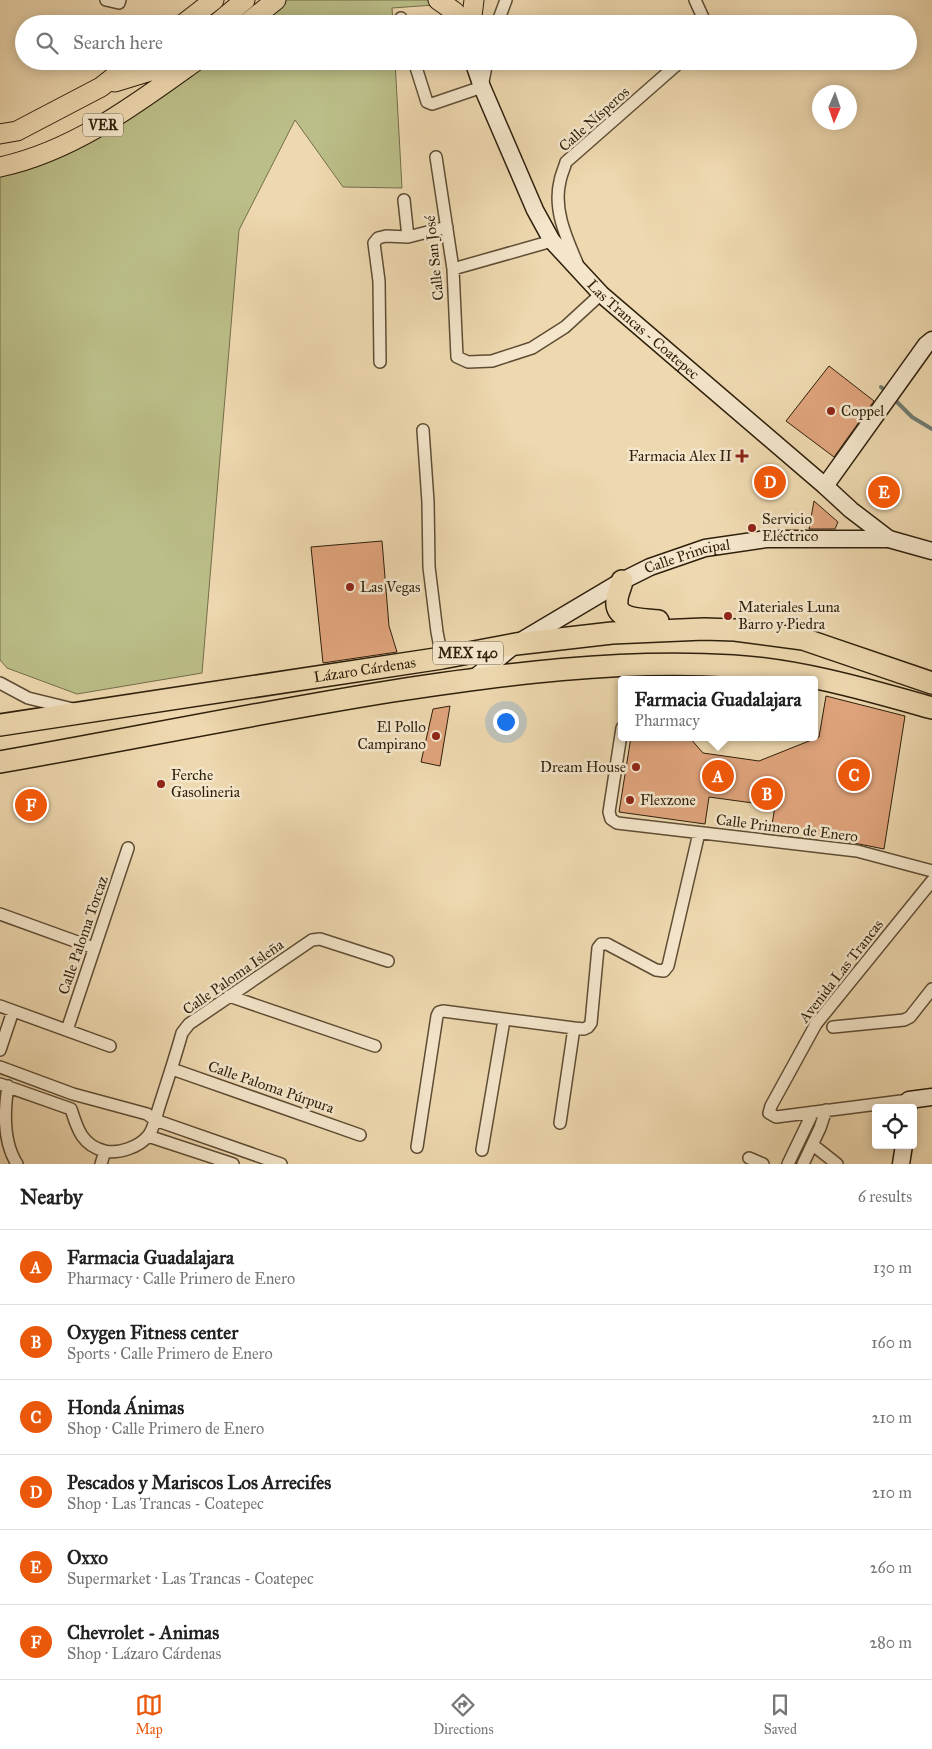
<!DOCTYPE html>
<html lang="en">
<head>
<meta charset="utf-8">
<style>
	:root { --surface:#fff; --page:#f6f6f6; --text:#222; --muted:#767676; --line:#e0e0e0; --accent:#ea580c }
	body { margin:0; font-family:"IM FELL Great Primer",serif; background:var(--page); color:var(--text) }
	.controls { position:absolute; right:15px; bottom:15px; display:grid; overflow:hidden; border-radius:5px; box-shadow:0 2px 12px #0003 }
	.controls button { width:45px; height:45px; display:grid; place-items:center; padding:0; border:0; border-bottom:1px solid var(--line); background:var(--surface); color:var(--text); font:25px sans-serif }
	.compass { position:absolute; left:812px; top:85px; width:45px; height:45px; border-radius:50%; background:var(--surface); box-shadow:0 2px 12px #0003; rotate:182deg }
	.you { position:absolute; left:505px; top:721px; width:18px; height:18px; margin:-12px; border:4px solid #fff; border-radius:50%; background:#1a73e8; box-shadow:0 0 0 8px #1a73e833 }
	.badge { display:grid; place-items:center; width:32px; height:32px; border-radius:50%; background:var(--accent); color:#fff; font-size:16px; font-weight:700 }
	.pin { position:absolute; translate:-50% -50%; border:2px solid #fff; box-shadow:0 1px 5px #0006 }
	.popup { position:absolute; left:618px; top:676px; width:200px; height:65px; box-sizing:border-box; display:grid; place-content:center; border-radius:5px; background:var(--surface); filter:drop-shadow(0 1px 4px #0005); font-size:16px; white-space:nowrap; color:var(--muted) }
	.popup b { font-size:19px; color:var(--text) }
	.popup::after { content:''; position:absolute; left:50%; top:100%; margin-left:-10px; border:10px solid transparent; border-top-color:var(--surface) }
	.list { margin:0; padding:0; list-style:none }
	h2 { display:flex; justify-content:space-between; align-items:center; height:65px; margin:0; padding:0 20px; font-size:21px }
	h2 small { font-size:16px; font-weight:400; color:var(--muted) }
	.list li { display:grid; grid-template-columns:32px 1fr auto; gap:15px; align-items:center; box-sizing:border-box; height:75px; padding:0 20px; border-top:1px solid var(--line) }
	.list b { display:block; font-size:19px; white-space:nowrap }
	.list p { margin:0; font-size:16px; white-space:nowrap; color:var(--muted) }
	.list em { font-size:16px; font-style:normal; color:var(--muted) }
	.icon { flex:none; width:28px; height:28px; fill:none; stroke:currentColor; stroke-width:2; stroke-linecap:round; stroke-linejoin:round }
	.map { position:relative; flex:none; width:932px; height:1164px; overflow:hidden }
	.search { position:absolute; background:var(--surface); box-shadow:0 2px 12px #0003; left:15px; right:15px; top:15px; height:55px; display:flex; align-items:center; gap:12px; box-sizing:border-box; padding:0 18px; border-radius:28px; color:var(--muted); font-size:19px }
	.sheet { height:515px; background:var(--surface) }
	nav { display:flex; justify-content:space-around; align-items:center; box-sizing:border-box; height:70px; border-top:1px solid var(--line); background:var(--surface); font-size:14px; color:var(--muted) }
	nav a { display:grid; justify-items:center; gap:2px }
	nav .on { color:var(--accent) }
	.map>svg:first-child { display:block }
</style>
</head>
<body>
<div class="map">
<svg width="932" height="1164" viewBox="0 0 932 1164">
	<rect width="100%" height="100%" fill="#eed8af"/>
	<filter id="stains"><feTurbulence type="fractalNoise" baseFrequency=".004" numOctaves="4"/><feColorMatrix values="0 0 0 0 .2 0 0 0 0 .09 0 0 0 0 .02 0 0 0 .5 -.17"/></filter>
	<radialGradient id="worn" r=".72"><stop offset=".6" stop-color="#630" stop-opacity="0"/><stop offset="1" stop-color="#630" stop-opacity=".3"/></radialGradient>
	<!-- green -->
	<path fill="#bbbe88" stroke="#746e4a" d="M285,0H427L434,5L392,8L393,24H252Z
		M200,61H395L402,188L343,187L295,120L239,230L202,673L77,694L7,668L0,660V163L66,146Z
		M694,669L791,680H710L693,677Z"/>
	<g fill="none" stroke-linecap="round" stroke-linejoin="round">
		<!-- stream -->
		<path stroke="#6f7b70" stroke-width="4" d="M881,387L888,393
			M893,398L912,417L932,429"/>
	</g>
	<!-- building -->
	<path fill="#e0a47c" stroke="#2e1f0b" d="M829,366L874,401L834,457L786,421Z
		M814,501L838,522L835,529H809Z
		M382,541L389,626L397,652L323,663L311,547Z
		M661,677H693V680H660Z
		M826,696L905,716L884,849L799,832L798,835L771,831L775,806L709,797L705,824L619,812L631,737H689L703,753L759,761L819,737Z
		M450,706L440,766L421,762L433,709Z"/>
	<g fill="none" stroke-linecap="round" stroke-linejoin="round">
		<defs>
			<path id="street" d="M106,0L119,3L120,0
				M695,0L706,24
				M401,18L403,24
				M497,24L506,0
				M414,61L427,102L432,104L482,87L487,61
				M436,157L453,269L457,357L468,362L492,361L532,348L565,327L601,294
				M404,200L408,237
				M577,263C566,237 553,209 560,181C561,175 564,169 566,162L681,61
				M453,269L552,241
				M380,362L379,281L374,243L378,238L386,236L408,237L447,227
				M423,430L428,502L429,567L437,632L442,658
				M0,683L28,698L73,709
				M622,728L609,812L611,819L617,823L857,851L932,871
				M0,914L94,948
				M229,996L375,1046
				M0,1006L110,1046
				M833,1027L904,1020L910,1017L932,989
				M67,1030L128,848
				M0,1050L13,1011
				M0,1067L73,1094L147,1114L155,1120L281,1164
				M172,1069L360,1135
				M0,1084L71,1109C77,1128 82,1146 105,1151C119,1154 139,1147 148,1136C154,1129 156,1116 159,1107C167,1082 175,1058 182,1033L189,1024L312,940L320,939L388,961
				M8,1086C4,1111 3,1142 17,1164
				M909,1100L776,1117L769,1113L771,1106L816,1024L932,881
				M560,1123L574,1028
				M148,1136L233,1164
				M813,1145L837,1164
				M417,1147L437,1016L439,1012L443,1011L574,1028L584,1029L588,1027L591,1023L598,948L601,944H607L656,970L664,971L668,966L699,833
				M482,1150L504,1020
				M749,1158L763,1164
				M101,1164L105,1151
				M788,1164L813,1112
				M803,1164L820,1128L826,1110"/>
			<g id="secondary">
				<path id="s1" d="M473,61L482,87L535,210L552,241L601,294L825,486L851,510L889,539"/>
				<path d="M825,486L926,345L932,340"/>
				<path id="s2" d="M473,679L516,644L622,581L650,567L705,548L766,539H889L932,551"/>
				<path d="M908,1108L909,1100L932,1097"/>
				<path d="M901,1164L904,1145"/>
			</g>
			<path id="primary" d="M438,0L455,12
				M183,24L214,0
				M216,24L245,0
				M246,24L276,0
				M471,24L474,0
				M115,82L154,70L166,61
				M0,134L17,131L101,87L134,61
				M0,167C74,151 136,104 196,61"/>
			<g id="highway">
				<path d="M622,581C621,587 617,594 617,600C614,621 643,619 658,621"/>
				<path id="s3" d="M0,725L442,658L516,644L612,633L704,629L735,630L803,639L932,683"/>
				<path d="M0,762C131,739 261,712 393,691C504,674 619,659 733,666C800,670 868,690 932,708"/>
			</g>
		</defs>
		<!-- street casing -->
		<use href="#street" stroke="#5e4d34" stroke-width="14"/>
		<!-- secondary casing -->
		<use href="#secondary" stroke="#2e1f0b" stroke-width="19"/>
		<!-- primary casing -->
		<use href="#primary" stroke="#2e1f0b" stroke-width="21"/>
		<!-- highway casing -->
		<use href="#highway" stroke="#2e1f0b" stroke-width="24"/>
		<!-- street -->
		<use href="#street" stroke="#f4e6cb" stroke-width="11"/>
		<!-- secondary -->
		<use href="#secondary" stroke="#f4e6cb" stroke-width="16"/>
		<!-- primary -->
		<use href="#primary" stroke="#eed8af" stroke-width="19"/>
		<!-- highway -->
		<use href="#highway" stroke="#eed8af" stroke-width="21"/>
	</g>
	<!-- markers -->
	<g fill="#8f2418" stroke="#f4e6cb" stroke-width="2">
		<circle cx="831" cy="411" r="5"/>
		<path d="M739.5 448.5h5v5h5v5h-5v5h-5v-5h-5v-5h5z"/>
		<circle cx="752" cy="528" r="5"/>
		<circle cx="350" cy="587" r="5"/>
		<circle cx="728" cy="616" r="5"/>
		<circle cx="436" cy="736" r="5"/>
		<circle cx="636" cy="767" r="5"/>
		<circle cx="161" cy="784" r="5"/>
		<circle cx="630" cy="800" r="5"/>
	</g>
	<g text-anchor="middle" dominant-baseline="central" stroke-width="5" stroke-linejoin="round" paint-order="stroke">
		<!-- shield labels -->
		<g fill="#f4e6cb" stroke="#695b45" stroke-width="1">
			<rect x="83" y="113.5" width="40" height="23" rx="4"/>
			<rect x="433" y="641.5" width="70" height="23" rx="4"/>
		</g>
		<g font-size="14" font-weight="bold" fill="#2e1f0b">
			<text x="103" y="125">VER</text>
			<text x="468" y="653">MEX 140</text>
		</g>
		<!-- street labels -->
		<g font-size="15" fill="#2e1f0b" stroke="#f4e6cb">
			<text transform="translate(594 119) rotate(-42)">Calle Nísperos</text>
			<text transform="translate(434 258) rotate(-96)">Calle San José</text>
			<text stroke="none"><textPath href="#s1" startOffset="324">Las Trancas - Coatepec</textPath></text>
			<text stroke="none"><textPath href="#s2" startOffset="249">Calle Principal</textPath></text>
			<text stroke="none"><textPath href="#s3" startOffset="369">Lázaro Cárdenas</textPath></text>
			<text transform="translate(787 828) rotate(7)">Calle Primero de Enero</text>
			<text transform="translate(83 935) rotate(-71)">Calle Paloma Torcaz</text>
			<text transform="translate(841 971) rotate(-52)">Avenida Las Trancas</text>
			<text transform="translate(233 977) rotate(-35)">Calle Paloma Isleña</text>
			<text transform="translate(271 1087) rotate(19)">Calle Paloma Púrpura</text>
		</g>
		<!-- poi labels -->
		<g font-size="15" fill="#2e1f0b" stroke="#f4e6cb" text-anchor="start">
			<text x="841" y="411">Coppel</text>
			<text x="732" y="456" text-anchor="end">Farmacia Alex II</text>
			<text x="762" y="519">Servicio<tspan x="762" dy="17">Eléctrico</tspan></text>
			<text x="360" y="587">Las Vegas</text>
			<text x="738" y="607">Materiales Luna<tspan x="738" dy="17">Barro y Piedra</tspan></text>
			<text x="426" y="727" text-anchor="end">El Pollo<tspan x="426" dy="17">Campirano</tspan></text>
			<text x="626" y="767" text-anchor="end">Dream House</text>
			<text x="171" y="775">Ferche<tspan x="171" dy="17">Gasolineria</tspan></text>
			<text x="640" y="800">Flexzone</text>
		</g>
	</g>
	<rect width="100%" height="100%" filter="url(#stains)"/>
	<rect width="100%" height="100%" fill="url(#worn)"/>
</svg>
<div class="controls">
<button><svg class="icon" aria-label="locate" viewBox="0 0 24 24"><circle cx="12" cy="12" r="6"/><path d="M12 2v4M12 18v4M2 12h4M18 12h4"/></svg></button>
</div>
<svg class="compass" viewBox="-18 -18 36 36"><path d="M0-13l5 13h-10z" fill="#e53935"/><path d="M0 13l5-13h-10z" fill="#767676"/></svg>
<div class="you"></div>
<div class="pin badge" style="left:718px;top:776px">A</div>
<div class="popup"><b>Farmacia Guadalajara</b>Pharmacy</div>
<div class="pin badge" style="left:767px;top:794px">B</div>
<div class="pin badge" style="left:854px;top:775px">C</div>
<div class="pin badge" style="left:770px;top:482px">D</div>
<div class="pin badge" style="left:884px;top:492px">E</div>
<div class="pin badge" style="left:31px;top:805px">F</div>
<div class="search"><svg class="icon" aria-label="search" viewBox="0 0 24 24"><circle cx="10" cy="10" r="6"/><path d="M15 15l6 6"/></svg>Search here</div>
</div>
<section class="sheet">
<h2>Nearby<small>6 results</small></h2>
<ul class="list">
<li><span class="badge">A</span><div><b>Farmacia Guadalajara</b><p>Pharmacy · Calle Primero de Enero</p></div><em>130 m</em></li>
<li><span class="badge">B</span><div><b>Oxygen Fitness center</b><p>Sports · Calle Primero de Enero</p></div><em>160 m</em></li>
<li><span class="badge">C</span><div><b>Honda Ánimas</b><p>Shop · Calle Primero de Enero</p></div><em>210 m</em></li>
<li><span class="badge">D</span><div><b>Pescados y Mariscos Los Arrecifes</b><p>Shop · Las Trancas - Coatepec</p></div><em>210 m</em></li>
<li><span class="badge">E</span><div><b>Oxxo</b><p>Supermarket · Las Trancas - Coatepec</p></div><em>260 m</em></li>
<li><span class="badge">F</span><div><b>Chevrolet - Animas</b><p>Shop · Lázaro Cárdenas</p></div><em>280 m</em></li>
</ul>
</section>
<nav>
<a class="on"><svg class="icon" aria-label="map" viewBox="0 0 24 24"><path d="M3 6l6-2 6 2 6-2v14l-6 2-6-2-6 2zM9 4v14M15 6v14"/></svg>Map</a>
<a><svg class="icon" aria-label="directions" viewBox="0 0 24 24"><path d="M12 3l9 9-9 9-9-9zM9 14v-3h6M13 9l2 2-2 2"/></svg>Directions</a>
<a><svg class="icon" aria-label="saved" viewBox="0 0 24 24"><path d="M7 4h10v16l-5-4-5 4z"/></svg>Saved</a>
</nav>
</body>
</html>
